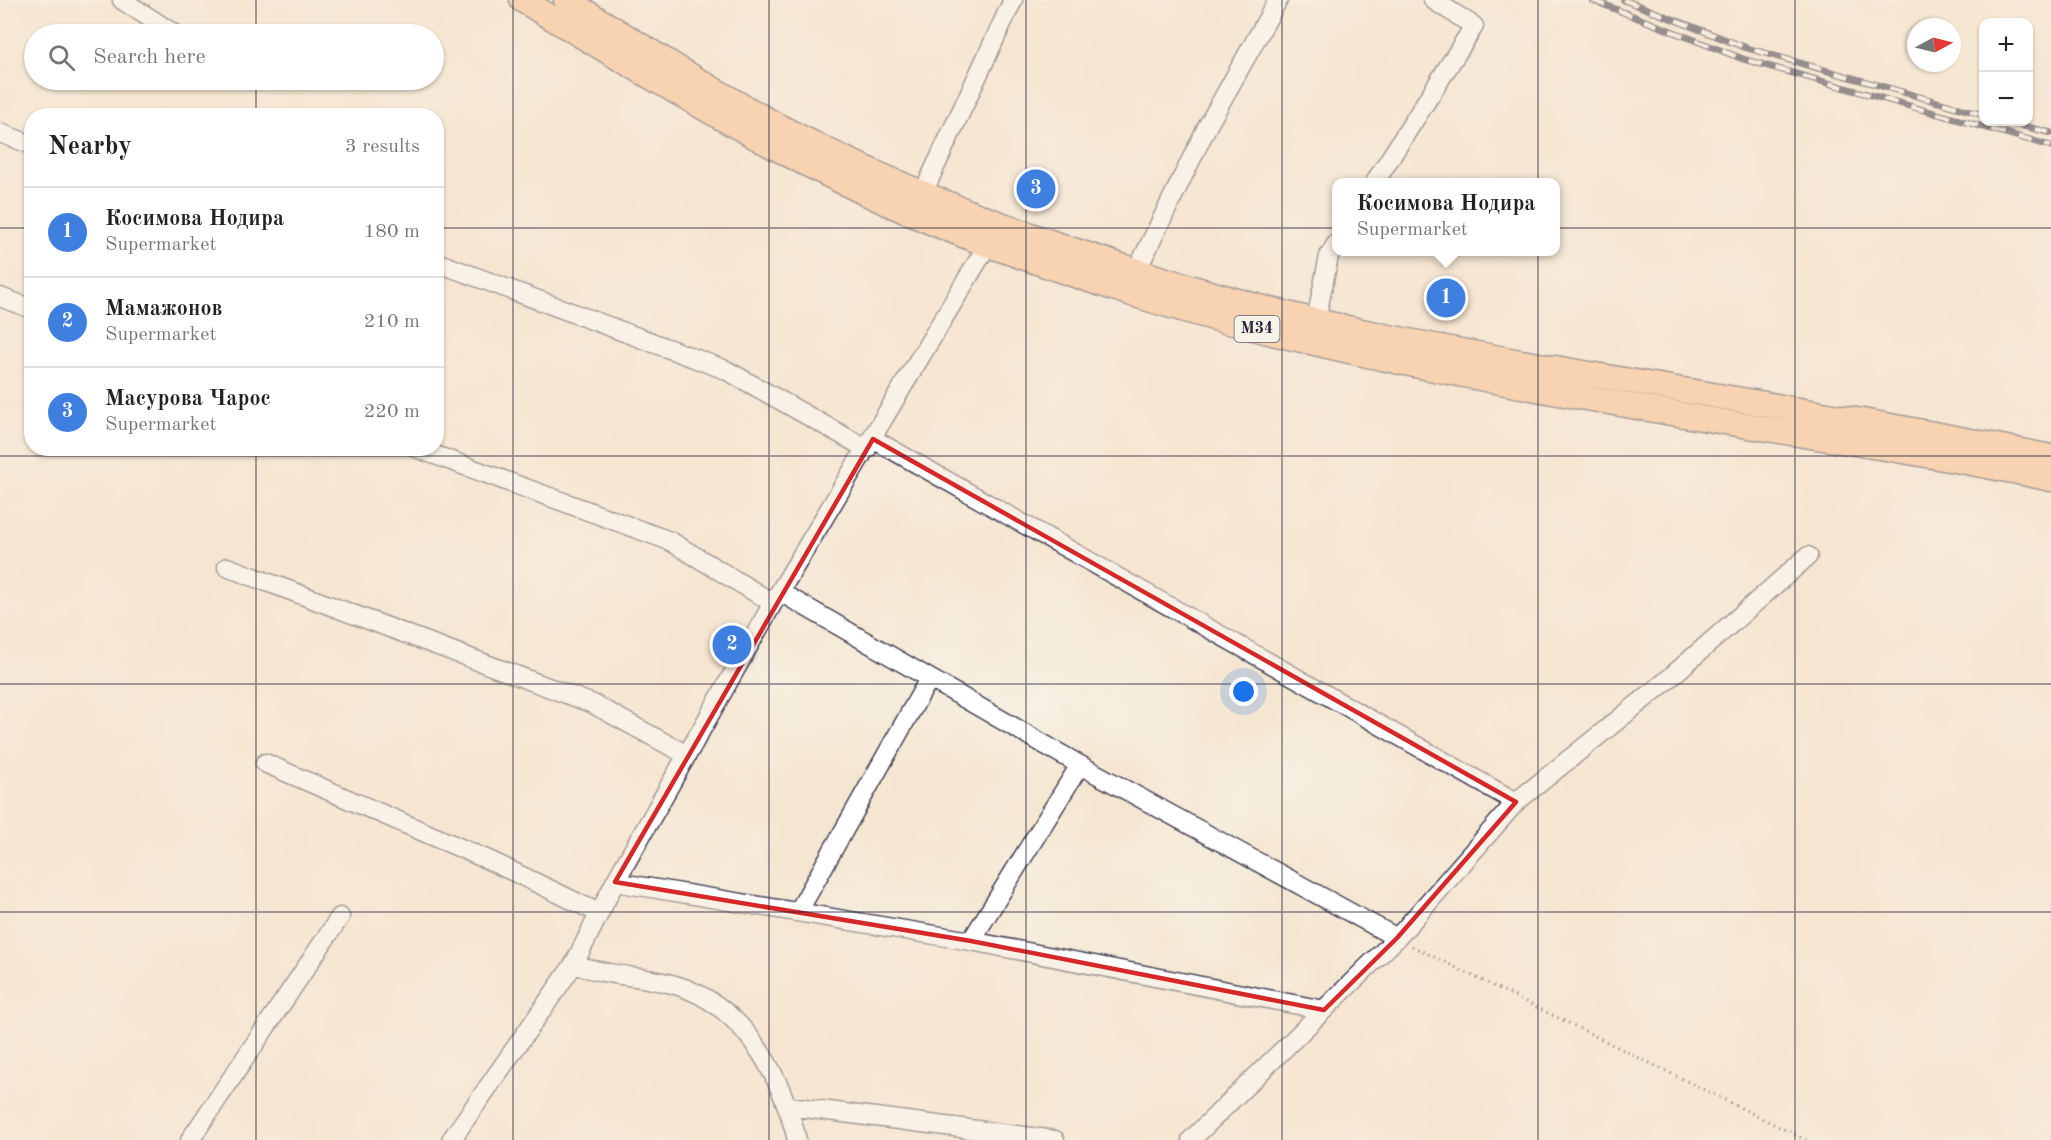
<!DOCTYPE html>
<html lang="en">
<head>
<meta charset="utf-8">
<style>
	:root { --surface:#fff; --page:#f2f2f2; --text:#222; --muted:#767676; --line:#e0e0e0; --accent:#1a73e8 }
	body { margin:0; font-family:"Old Standard TT",serif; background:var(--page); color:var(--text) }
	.controls { position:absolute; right:18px; top:18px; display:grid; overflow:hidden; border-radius:12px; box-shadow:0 2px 4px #0004 }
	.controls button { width:54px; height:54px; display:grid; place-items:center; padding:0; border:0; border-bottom:2px solid var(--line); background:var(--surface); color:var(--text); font:30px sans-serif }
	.compass { position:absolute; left:1907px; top:18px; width:54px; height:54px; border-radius:50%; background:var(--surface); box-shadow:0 2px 4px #0004; rotate:83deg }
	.you { position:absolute; left:1244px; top:692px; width:21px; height:21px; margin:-15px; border:4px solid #fff; border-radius:50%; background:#1a73e8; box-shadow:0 0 0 9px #1a73e833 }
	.badge { display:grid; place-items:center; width:39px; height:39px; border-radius:50%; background:var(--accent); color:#fff; font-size:20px; font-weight:700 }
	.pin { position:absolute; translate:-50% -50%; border:3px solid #fff; box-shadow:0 2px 6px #0006 }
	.popup { position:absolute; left:1332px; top:178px; width:228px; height:78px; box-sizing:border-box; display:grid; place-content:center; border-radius:12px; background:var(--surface); filter:drop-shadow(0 2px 4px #0005); font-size:20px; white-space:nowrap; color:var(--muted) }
	.popup b { font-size:22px; color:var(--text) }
	.popup::after { content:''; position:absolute; left:50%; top:100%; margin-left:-12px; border:12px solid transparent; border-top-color:var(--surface) }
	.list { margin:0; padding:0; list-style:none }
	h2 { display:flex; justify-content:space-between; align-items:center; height:78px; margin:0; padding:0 24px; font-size:26px }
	h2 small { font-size:20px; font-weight:400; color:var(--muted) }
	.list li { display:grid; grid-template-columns:39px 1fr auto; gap:18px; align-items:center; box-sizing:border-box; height:90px; padding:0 24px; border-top:2px solid var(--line) }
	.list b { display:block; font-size:22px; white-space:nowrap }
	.list p { margin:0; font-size:20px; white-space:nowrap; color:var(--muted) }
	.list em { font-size:20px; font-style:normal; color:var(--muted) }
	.icon { flex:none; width:33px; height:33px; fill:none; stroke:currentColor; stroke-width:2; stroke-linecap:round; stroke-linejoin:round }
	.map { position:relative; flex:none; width:2051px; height:1140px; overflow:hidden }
	.search { position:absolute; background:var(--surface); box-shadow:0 2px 4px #0004; left:24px; top:24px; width:420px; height:66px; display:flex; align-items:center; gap:15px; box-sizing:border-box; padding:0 21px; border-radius:33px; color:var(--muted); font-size:22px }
	.panel { position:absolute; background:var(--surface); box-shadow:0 2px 4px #0004; left:24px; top:108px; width:420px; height:348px; border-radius:24px }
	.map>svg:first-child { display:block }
</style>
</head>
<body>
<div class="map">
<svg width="2051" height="1140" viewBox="0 0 2051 1140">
	<rect width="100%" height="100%" fill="#f7f3e8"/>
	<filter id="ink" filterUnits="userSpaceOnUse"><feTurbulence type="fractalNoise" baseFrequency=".0167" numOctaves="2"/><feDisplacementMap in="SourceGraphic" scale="12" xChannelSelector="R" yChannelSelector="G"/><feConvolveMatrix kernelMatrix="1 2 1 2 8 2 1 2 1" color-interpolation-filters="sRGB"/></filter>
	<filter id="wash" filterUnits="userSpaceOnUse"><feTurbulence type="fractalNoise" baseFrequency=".008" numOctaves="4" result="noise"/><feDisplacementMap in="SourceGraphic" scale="24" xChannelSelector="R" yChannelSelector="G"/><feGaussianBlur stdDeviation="1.35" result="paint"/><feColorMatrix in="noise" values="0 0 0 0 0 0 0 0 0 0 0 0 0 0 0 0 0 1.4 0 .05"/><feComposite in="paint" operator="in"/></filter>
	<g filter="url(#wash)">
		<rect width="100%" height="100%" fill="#f5e6d1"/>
	</g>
	<g filter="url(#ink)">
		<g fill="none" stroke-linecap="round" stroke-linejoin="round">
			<defs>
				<path id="minor" d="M122,0L173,33
					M0,133L32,145
					M1375,182L1474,26L1433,0
					M923,193L1013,0
					M436,262L726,370L867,449
					M1137,270L1208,125L1278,0
					M0,297L32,309
					M1316,320L1329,256L1336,244
					M873,439L1516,802
					M416,448L670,541L773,603
					M227,567L593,704L687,755
					M780,592L1080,765L1397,938
					M265,763L495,863L599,913
					M615,882L971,941L1324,1010
					M798,912L929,679
					M971,941L1080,765
					M574,964C603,975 632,975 663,982C739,997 780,1070 797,1140
					M789,1106L1055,1140
					M190,1140L340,917
					M451,1140L574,964L615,882L773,603L988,244
					M1191,1140L1397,938L1516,802L1665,682L1808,556"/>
				<path id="major" d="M522,0C676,92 820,183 989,245C1070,274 1153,303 1237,324C1391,364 1550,392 1707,419C1822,439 1937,454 2051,479
					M566,0C645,47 722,98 804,139C939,207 1086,258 1231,299C1337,329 1447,349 1555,368C1720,397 1886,423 2051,457"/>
			</defs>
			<!-- minor casing -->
			<use href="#minor" stroke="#423f52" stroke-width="21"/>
			<!-- major casing -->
			<use href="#major" stroke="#423f52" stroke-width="27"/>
			<!-- path -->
			<path stroke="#423f52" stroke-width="3" stroke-dasharray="1.5 4.5" stroke-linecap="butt" d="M1412,946L1806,1140"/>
			<!-- minor -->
			<use href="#minor" stroke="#fff" stroke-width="18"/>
			<!-- major -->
			<use href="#major" stroke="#f8bd89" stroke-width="24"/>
			<defs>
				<path id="rail" d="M1592,0L1743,59L2051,146
					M1624,0L1747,48L1984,115
					M2008,122L2051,133"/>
			</defs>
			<!-- rail casing -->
			<use href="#rail" stroke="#22223b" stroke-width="7"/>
			<!-- rail -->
			<use href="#rail" stroke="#f7f3e8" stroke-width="4.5" stroke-dasharray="14" stroke-linecap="butt"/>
		</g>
	</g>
	<!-- marked area -->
	<path d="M0 0H2051V1140H0ZM873,439L1516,802L1397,938L1324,1010L971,941L615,882Z" fill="#f5e6d1" fill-opacity=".55" fill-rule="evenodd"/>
	<path fill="none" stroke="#d62828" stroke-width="4.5" stroke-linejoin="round" d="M873,439L1516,802L1397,938L1324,1010L971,941L615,882Z"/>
	<!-- grid -->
	<path fill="none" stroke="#22223b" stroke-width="1.5" stroke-opacity="0.55" d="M256,0V34M513,0V1140M769,0V1140M1026,0V1140M1282,0V1140M1538,0V1140M1795,0V1140M256,80V116M0,228H32M436,228H2051M256,448V1140M0,456H2051M0,684H2051M0,912H2051"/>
	<g text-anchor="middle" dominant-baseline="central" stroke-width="6" stroke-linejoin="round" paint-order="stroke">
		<!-- shield labels -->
		<rect fill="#f7f3e8" stroke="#62616f" stroke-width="1.5" x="1234.5" y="316" width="45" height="26" rx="4.5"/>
		<g font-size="16" font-weight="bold" fill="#22223b">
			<text x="1257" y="329">M34</text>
		</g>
	</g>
</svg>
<div class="controls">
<button>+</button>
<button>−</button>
</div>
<svg class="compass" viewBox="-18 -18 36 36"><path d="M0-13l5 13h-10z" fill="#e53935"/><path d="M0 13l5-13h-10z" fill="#767676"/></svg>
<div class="you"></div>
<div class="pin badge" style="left:1446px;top:298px;background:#3f7fe0">1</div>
<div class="popup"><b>Косимова Нодира</b>Supermarket</div>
<div class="pin badge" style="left:732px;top:645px;background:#3f7fe0">2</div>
<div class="pin badge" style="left:1036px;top:189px;background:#3f7fe0">3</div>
<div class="search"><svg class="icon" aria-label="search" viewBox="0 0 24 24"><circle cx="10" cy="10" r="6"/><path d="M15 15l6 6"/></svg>Search here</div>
<section class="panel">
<h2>Nearby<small>3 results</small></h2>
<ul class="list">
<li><span class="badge" style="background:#3f7fe0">1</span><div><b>Косимова Нодира</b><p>Supermarket</p></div><em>180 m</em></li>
<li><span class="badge" style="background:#3f7fe0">2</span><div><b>Мамажонов</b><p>Supermarket</p></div><em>210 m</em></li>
<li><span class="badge" style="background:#3f7fe0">3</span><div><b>Масурова Чарос</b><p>Supermarket</p></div><em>220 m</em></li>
</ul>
</section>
</div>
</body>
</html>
